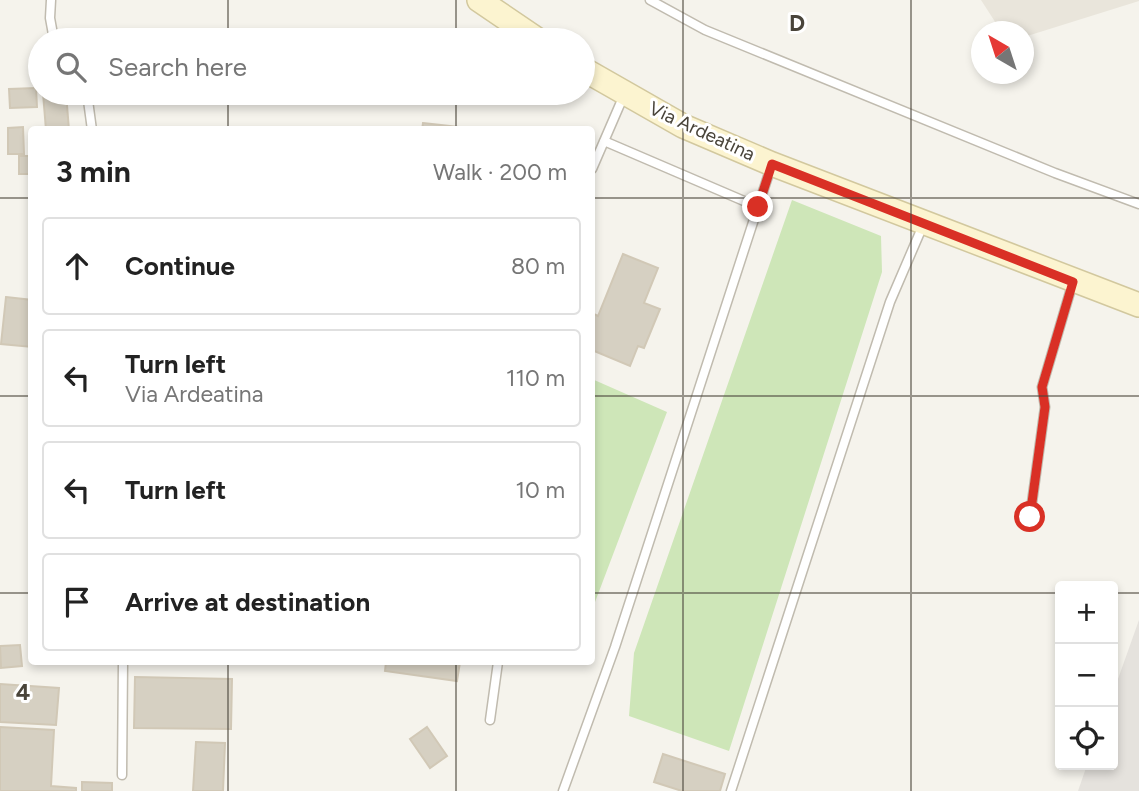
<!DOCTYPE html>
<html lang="en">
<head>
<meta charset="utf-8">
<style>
	:root { --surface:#fff; --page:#f2f2f2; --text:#222; --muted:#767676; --line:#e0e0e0 }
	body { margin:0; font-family:Figtree,sans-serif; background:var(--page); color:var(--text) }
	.controls { position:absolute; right:21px; bottom:21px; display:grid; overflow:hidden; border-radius:7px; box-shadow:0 4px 10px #0003 }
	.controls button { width:63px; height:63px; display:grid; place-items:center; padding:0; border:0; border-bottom:2px solid var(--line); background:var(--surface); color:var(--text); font:35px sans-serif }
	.compass { position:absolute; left:971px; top:21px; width:63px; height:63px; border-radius:50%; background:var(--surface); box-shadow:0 4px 10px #0003; rotate:321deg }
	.stop { position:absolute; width:21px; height:21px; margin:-16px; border:5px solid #d93025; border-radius:50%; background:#fff }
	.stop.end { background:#d93025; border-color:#fff; box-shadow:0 2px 7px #0008 }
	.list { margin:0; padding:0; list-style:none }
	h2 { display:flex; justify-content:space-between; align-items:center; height:91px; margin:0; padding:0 28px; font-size:30px }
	h2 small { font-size:23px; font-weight:400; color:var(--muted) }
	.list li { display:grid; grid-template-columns:46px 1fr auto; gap:21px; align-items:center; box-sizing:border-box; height:98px; margin:0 14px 14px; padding:0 14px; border:2px solid var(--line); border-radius:7px }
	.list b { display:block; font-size:26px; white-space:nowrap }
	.list p { margin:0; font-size:23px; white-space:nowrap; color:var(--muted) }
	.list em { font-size:23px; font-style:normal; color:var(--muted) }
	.icon { flex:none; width:38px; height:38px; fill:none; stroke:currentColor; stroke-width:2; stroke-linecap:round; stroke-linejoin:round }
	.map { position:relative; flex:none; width:1139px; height:791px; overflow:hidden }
	.search { position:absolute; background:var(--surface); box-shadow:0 4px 10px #0003; left:28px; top:28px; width:567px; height:77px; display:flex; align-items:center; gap:18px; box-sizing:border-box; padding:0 24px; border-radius:38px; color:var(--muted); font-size:26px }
	.panel { position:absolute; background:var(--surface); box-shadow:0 4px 10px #0003; left:28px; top:126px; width:567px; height:539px; border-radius:7px }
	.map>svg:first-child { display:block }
</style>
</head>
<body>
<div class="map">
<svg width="1139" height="791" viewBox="0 0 1139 791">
	<rect width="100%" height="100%" fill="#f5f3ec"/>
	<!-- residential -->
	<path fill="#e9e5db" d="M981,0H1139V1L1024,37V32L1001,31Z"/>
	<!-- industrial -->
	<path fill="#e5e2dd" d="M1139,620V791H1078L1087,765H1113V693Z"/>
	<!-- green -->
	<path fill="#cee6b8" d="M792,200L881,236L882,272L729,751L629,716L634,653Z
		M592,379L667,412L592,610Z"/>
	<!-- building -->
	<path fill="#d6d0c2" stroke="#d1c8b6" stroke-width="2" d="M36,88L37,107L10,108L9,89Z
		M43,93H66L69,130H46Z
		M423,123L458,127V130H422Z
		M23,127L24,154H8V128Z
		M19,156H32V174H19Z
		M623,254L658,268L644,303L660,309L644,348L638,346L630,366L592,350V313L598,316Z
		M6,297L32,300V347L1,344Z
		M20,645L22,666L1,668L0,646Z
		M386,662H460L457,681L385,671Z
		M135,677L232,679L231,729L134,728Z
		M0,684L59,688L56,725L0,722Z
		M0,727L54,730L51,786L76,788V791H0Z
		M427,727L447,756L430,768L410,739Z
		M196,742L225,743L223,791H193Z
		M663,754L725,774L720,791H682L654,782Z
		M82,782L112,783V791H82Z"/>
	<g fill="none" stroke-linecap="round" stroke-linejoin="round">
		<defs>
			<path id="service" d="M51,0L50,18L54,40
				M650,0L705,30L1055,173L1139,204
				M87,93L92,130
				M604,141L758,207
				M592,169L624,95
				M1030,517L1045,407L1042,387L1073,282
				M490,720L498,662
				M122,775L123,662
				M563,791L615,647L771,167
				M731,791L890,302L924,223"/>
			<path id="secondary" d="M479,0L538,40
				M583,69L683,126L772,164L1139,305"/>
		</defs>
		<!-- service casing -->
		<use href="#service" stroke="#c0bbaf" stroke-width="11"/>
		<!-- secondary casing -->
		<use href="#secondary" stroke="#d2c89e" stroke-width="26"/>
		<!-- service -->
		<use href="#service" stroke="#fff" stroke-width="8"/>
		<!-- secondary -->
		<use href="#secondary" stroke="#fcf4d0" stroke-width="23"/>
	</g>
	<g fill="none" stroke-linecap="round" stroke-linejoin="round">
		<!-- route -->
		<path stroke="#d93025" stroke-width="9" d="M758,207L772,164L1073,282L1042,387L1045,407L1030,517"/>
	</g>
	<!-- grid -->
	<path fill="none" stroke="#49443a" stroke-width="2" stroke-opacity="0.55" d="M228,0V40M456,0V40M683,0V791M911,0V791M228,93V130M456,93V130M0,198H32M592,198H1139M0,396H32M592,396H1139M0,593H32M592,593H1060M1113,593H1139M228,662V791M456,662V791"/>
	<g text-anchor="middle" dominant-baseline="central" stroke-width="6" stroke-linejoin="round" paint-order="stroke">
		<!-- street labels -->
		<g font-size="19" fill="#49443a" stroke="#fff">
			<text transform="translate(702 131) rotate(25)">Via Ardeatina</text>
		</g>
	</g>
	<g font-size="23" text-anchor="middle" font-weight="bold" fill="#49443a" stroke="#fff" stroke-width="6" stroke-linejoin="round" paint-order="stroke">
		<text x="797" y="31">D</text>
		<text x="23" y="700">4</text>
	</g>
</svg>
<div class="controls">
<button>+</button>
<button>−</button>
<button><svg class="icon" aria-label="locate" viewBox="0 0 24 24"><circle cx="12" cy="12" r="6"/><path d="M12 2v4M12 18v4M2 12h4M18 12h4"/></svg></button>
</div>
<svg class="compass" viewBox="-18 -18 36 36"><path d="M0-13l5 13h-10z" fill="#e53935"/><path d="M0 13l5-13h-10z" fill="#767676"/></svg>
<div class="stop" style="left:1030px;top:517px"></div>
<div class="stop end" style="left:758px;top:207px"></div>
<div class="search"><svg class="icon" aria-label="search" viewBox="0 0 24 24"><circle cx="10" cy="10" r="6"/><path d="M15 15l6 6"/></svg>Search here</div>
<section class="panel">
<h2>3 min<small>Walk · 200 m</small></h2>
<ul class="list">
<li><svg class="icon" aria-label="ahead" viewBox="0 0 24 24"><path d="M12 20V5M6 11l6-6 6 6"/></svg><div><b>Continue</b></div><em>80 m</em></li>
<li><svg class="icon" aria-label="left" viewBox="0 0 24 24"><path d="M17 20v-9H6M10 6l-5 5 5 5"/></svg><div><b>Turn left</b><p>Via Ardeatina</p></div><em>110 m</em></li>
<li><svg class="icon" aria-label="left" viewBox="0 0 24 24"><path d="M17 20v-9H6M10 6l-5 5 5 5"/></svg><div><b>Turn left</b></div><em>10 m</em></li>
<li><svg class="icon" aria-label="arrive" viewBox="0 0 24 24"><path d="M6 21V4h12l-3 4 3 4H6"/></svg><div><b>Arrive at destination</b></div></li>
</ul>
</section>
</div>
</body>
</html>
